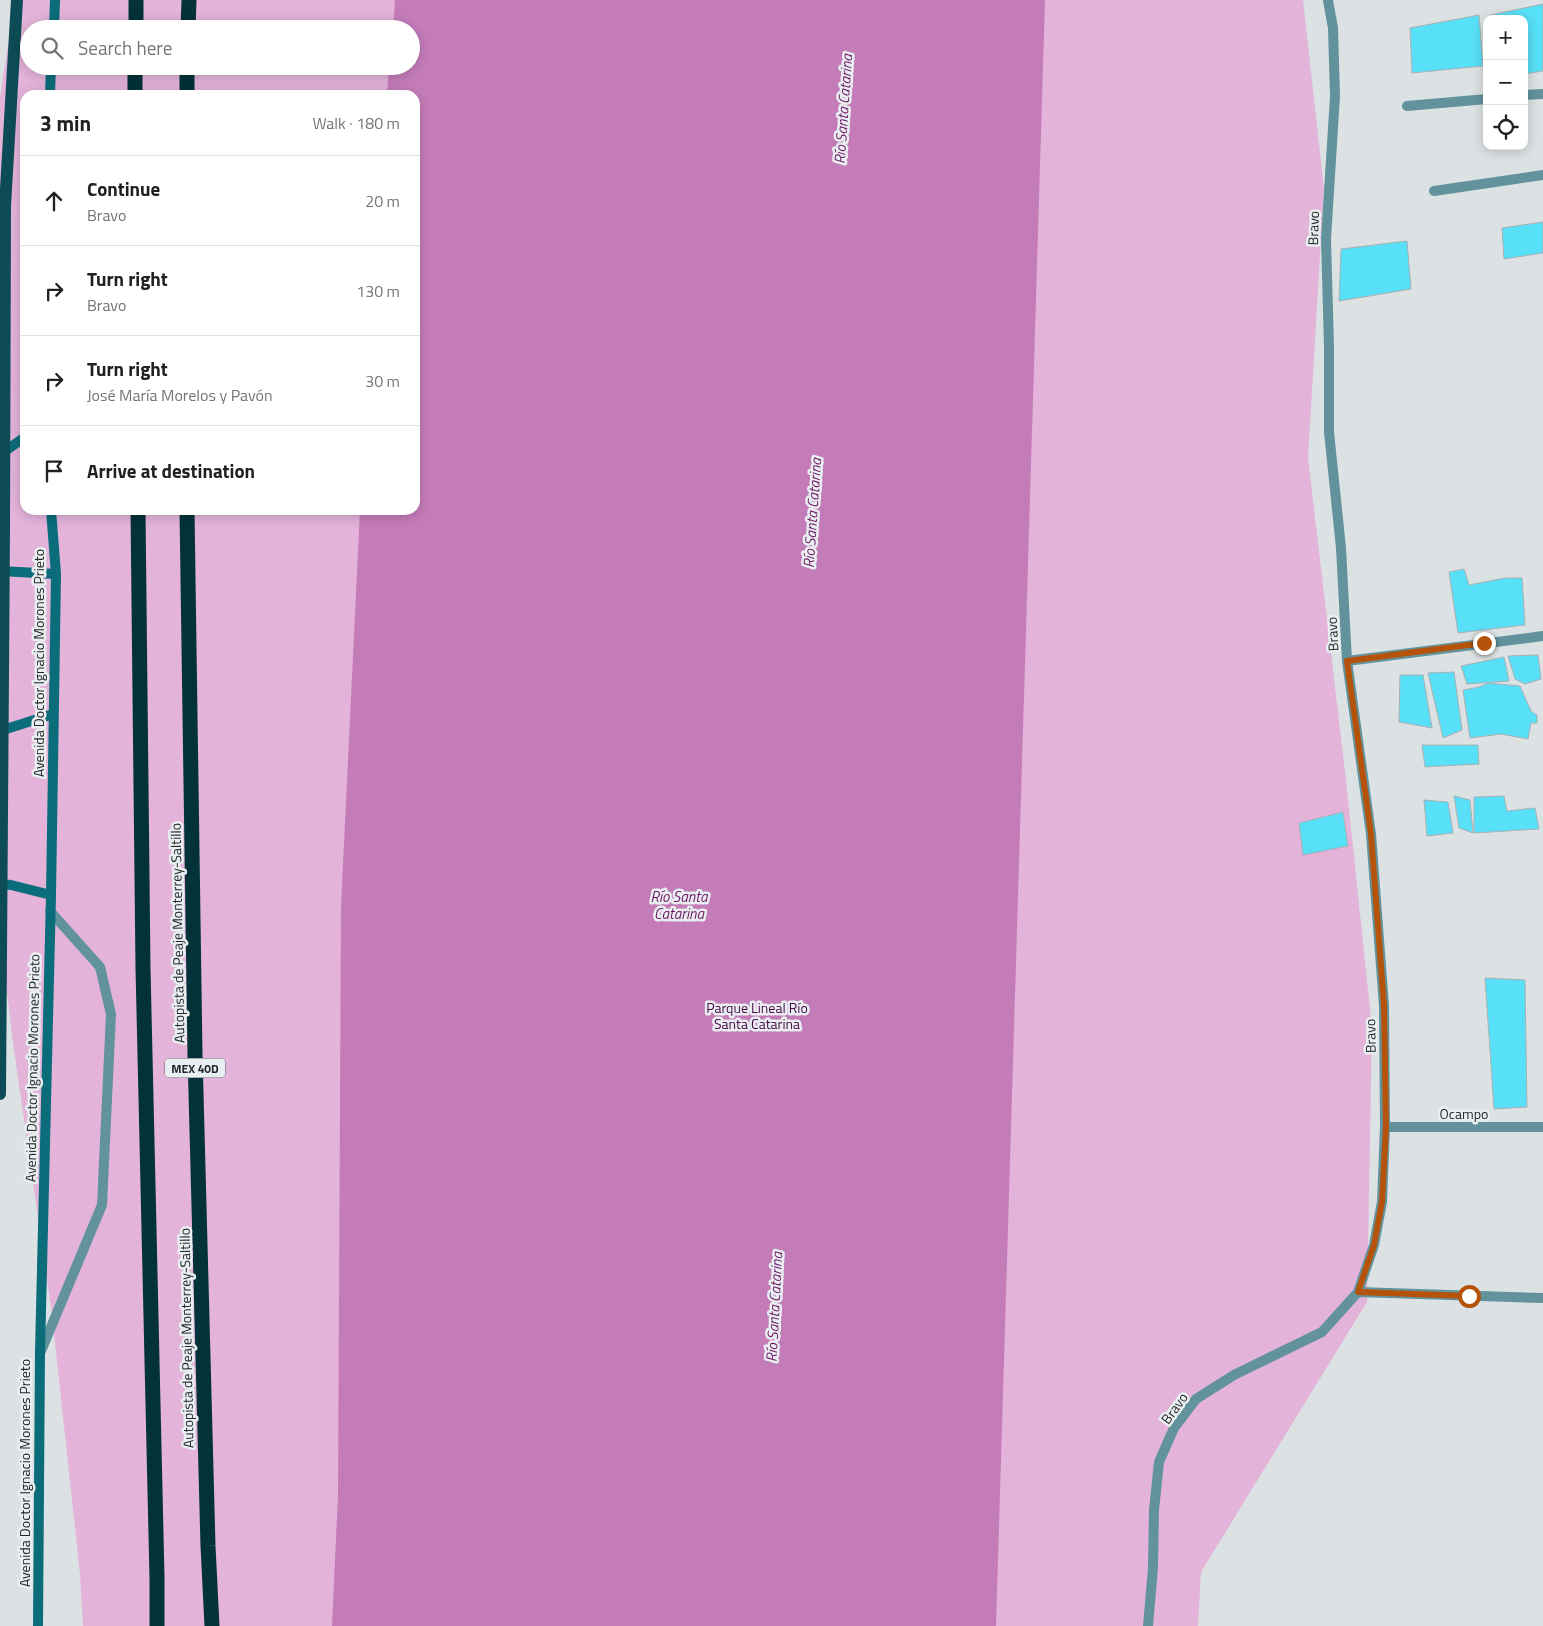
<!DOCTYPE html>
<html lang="en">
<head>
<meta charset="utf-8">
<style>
	:root { --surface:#fff; --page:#f2f2f2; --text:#202124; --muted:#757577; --line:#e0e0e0 }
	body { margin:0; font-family:"Titillium Web",sans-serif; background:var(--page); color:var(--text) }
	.controls { position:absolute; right:15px; top:15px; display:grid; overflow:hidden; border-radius:10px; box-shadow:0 2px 12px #0003 }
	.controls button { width:45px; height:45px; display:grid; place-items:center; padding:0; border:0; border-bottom:1px solid var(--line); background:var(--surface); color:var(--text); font:25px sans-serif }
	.stop { position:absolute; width:15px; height:15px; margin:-11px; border:4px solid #b45309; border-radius:50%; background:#fff }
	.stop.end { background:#b45309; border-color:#fff; box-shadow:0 1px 5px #0008 }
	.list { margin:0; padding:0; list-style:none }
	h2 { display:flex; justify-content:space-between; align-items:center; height:65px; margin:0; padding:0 20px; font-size:21px }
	h2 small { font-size:16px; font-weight:400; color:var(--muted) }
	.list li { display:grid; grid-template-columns:32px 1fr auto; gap:15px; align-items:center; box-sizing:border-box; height:90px; padding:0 20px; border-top:1px solid var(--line) }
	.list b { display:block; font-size:19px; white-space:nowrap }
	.list p { margin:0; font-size:16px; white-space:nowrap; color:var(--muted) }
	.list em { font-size:16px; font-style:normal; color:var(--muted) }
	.icon { flex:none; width:28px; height:28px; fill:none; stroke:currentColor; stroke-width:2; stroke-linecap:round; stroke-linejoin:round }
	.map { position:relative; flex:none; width:1543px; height:1626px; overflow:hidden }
	.search { position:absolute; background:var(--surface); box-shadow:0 2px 12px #0003; left:20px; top:20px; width:400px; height:55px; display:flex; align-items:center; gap:12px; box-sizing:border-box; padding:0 18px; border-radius:28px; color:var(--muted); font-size:19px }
	.panel { position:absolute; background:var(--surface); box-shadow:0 2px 12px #0003; left:20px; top:90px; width:400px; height:425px; border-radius:15px }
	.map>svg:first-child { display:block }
</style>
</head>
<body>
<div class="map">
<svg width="1543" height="1626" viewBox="0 0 1543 1626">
	<rect width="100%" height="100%" fill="#dce2e3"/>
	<!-- green -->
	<path fill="#e3b3da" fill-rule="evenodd" d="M15,0H1303L1324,189L1308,458L1346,780L1372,1028L1367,1302L1201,1572L1198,1626H83L80,1574L52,1315L13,1043L0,932V97ZM29,29H411V66H29ZM25,95H415V510H25Z"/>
	<!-- water -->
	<path fill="#c47cb9" d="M395,0H1045L996,1626H332L338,1495L341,906L360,510H415V95H387L389,66H411V29H393Z"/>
	<!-- building -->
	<path fill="#57e0f7" stroke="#aab0b2" d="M1543,4V71L1524,74V19H1492L1491,15Z
		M1479,15L1483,66L1412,73L1410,28Z
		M1543,222V253L1504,259L1502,228Z
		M1407,241L1411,289L1339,301L1341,249Z
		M1464,569L1469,585L1505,578H1522L1525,625L1458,633L1449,572Z
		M1538,655L1541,679L1525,684L1515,679L1508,656Z
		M1504,657L1509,681L1467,684L1461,666Z
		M1454,672L1462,730L1443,738L1428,673Z
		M1400,675H1423L1432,728L1399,722Z
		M1488,683L1520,686L1531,711L1537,715V723H1531L1528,739L1501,734L1470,738L1463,690L1479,687Z
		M1422,745H1478L1479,764L1425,767Z
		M1454,796L1470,800L1473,833L1459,828Z
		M1504,796L1507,811L1535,808L1539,829L1474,833V797Z
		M1424,800L1448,802L1453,833L1427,836Z
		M1343,812L1348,846L1303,855L1299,823Z
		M1485,978L1525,980L1527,1107L1494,1109Z"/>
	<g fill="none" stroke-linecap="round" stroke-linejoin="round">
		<!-- service -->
		<path stroke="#62939c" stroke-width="10" d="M1524,95L1543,94
			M1407,106L1487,99
			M1434,191L1543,175
			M41,1351L102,1205L111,1014L100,967L50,911"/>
		<!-- minor -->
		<path stroke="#62939c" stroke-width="10" d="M1347,661L1543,636
			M1385,1127H1543
			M1358,1292L1543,1298
			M1148,1626L1153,1568L1154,1510L1159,1462L1174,1428L1196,1399L1234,1375L1322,1332L1358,1292L1374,1245L1382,1202L1385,1127L1384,1006L1371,834L1347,661L1341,548L1329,432V346L1326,239L1335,96L1333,28L1328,0"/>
		<!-- secondary -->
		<path stroke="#0b6c7a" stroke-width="10" d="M54,29L55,0
			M50,95L51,66
			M1,454L25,437
			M0,571L56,574
			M0,731L53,714
			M0,884L11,885L51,895
			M38,1626L40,1352L51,895L56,574L51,510"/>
		<!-- motorway -->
		<path stroke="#033239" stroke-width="15" d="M136,29V0
			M188,29L189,0
			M135,66V95
			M187,95V66
			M138,510L143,968L157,1578V1626
			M187,510L195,1055L208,1546L212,1626"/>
		<!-- primary-bridge -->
		<path stroke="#0d4c56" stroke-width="12" d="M0,1094L4,530L5,206L17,0"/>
	</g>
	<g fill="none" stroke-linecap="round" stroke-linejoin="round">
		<!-- route -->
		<path stroke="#b45309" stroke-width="6" d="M1469,1296L1358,1292L1374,1245L1382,1202L1386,1127L1384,1006L1371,834L1347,661L1484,643"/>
	</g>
	<g text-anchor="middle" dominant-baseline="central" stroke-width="5" stroke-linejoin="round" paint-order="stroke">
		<!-- shield labels -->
		<rect fill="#e9eff0" stroke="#606465" stroke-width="1" x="165" y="1058.5" width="60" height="19" rx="4"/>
		<g font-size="12" font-weight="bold" fill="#262829">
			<text x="195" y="1068">MEX 40D</text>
		</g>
		<!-- street labels -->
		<g font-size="14" fill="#262829" stroke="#e9eff0">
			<text transform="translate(1313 228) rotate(-88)">Bravo</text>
			<text transform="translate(1332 634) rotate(-93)">Bravo</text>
			<text transform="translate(38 663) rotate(-90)">Avenida Doctor Ignacio Morones Prieto</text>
			<text transform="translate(177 933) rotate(-91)">Autopista de Peaje Monterrey-Saltillo</text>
			<text transform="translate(1370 1036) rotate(-91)">Bravo</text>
			<text transform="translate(32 1068) rotate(-89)">Avenida Doctor Ignacio Morones Prieto</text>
			<text x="1464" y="1113">Ocampo</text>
			<text transform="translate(186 1338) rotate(-91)">Autopista de Peaje Monterrey-Saltillo</text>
			<text transform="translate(1174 1408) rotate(-54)">Bravo</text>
			<text transform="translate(24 1473) rotate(-90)">Avenida Doctor Ignacio Morones Prieto</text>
		</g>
		<!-- park labels -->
		<g font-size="14" fill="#4c0846" stroke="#e9eff0">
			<text x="757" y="1007">Parque Lineal Río<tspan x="757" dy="16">Santa Catarina</tspan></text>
		</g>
		<!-- water labels -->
		<g font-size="15" font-style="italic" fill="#711968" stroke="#e9eff0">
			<text transform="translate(843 109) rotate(-86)">Río Santa Catarina</text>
			<text transform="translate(812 513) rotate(-86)">Río Santa Catarina</text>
			<text x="679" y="896">Río Santa<tspan x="679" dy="17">Catarina</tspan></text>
			<text transform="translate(774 1307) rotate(-87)">Río Santa Catarina</text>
		</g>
	</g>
</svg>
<div class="controls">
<button>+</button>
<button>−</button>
<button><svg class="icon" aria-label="locate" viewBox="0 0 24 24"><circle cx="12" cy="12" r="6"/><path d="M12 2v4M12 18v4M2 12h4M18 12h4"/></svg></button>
</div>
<div class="stop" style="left:1469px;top:1296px"></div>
<div class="stop end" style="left:1484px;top:643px"></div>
<div class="search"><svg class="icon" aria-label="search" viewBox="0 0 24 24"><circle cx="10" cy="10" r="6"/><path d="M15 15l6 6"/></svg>Search here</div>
<section class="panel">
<h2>3 min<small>Walk · 180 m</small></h2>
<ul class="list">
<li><svg class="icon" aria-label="ahead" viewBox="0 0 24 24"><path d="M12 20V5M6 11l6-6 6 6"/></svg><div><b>Continue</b><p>Bravo</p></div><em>20 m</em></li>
<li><svg class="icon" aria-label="right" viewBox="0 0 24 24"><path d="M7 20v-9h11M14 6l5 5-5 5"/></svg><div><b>Turn right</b><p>Bravo</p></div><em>130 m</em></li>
<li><svg class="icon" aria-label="right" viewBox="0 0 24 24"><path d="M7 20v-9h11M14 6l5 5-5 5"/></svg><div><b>Turn right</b><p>José María Morelos y Pavón</p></div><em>30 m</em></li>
<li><svg class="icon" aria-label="arrive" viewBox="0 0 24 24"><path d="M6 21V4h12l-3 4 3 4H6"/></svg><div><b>Arrive at destination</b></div></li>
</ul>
</section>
</div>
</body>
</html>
